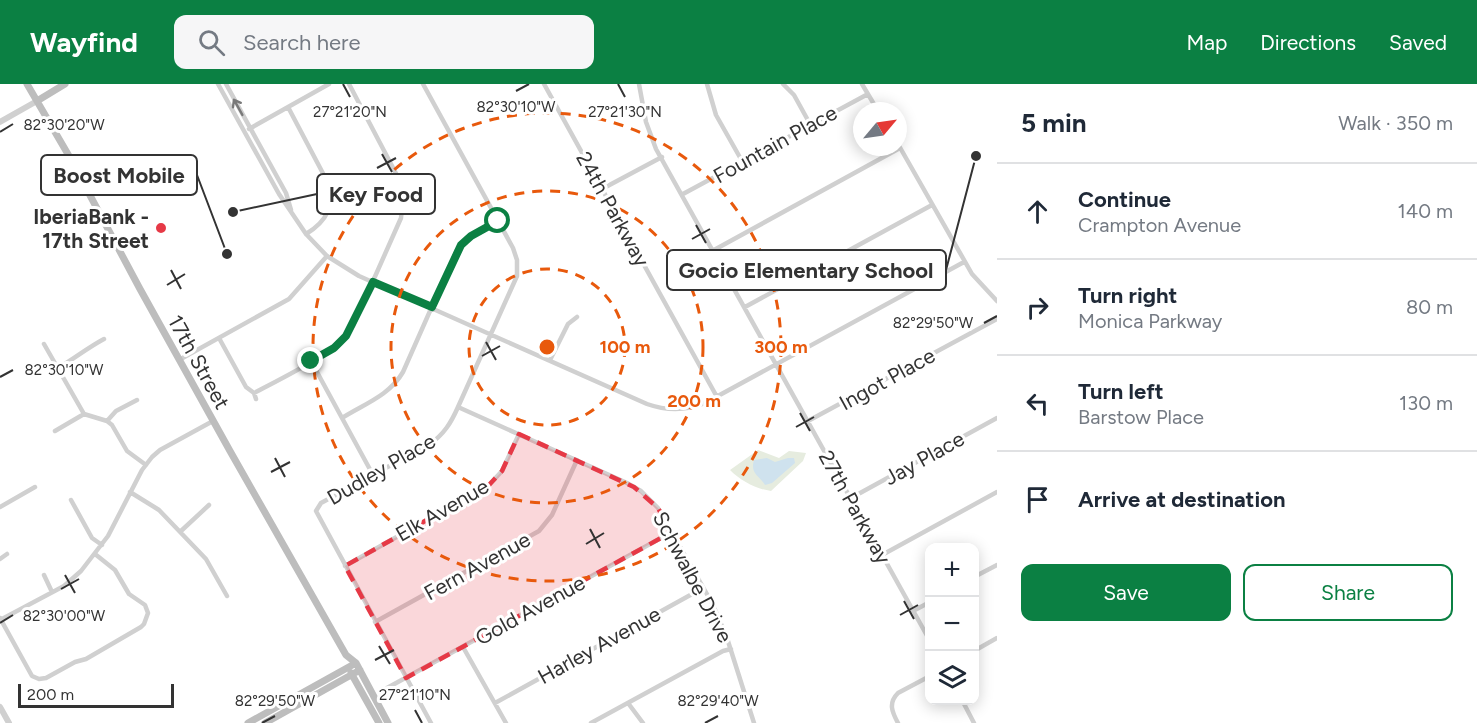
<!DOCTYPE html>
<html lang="en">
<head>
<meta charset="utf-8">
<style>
	:root { --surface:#fff; --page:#f6f6f7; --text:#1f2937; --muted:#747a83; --line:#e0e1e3; --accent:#0b8043 }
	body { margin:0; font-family:Figtree,sans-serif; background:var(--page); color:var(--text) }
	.controls { position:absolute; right:18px; bottom:18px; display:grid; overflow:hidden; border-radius:12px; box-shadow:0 3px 15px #0003 }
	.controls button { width:54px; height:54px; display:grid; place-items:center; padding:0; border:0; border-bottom:2px solid var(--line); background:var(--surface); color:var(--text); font:30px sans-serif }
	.compass { position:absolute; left:853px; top:18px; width:54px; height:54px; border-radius:50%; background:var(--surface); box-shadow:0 3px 15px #0003; rotate:61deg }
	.scale { position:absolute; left:18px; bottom:15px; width:156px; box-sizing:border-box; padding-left:6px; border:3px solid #333; border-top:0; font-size:16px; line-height:21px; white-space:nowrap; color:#333; -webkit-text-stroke:4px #fff; paint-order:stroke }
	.stop { position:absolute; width:18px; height:18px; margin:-14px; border:4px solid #0b8043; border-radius:50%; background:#fff }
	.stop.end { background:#0b8043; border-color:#fff; box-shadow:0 2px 6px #0008 }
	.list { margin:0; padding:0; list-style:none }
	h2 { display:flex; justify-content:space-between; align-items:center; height:78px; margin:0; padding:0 24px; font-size:26px }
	h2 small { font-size:20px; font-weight:400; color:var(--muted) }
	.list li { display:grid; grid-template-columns:39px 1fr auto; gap:18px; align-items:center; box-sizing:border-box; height:96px; padding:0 24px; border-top:2px solid var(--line) }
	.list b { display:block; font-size:22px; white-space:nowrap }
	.list p { margin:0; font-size:20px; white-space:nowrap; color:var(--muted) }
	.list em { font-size:20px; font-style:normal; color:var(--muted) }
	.actions { display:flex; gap:12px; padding:18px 24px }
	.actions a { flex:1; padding:14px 0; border:2px solid var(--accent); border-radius:12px; text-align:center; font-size:21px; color:var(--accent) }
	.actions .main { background:var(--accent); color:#fff }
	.icon { flex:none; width:33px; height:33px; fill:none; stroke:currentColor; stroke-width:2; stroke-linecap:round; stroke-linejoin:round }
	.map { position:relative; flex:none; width:997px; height:639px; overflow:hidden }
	header { display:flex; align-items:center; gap:36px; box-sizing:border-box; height:84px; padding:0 30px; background:var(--accent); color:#fff }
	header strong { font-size:28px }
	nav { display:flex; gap:33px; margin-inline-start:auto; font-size:21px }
	.search { width:420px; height:54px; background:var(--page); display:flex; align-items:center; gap:15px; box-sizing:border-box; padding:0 21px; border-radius:12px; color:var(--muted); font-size:22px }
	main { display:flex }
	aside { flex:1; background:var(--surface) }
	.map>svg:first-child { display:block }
</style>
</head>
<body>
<header>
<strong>Wayfind</strong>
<div class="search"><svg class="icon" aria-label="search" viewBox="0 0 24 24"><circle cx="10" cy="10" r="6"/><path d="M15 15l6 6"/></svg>Search here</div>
<nav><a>Map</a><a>Directions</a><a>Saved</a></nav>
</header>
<main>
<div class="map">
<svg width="997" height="639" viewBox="0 0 997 639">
	<rect width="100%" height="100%" fill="#fff"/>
	<!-- green -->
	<path fill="#e6ecdf" d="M758,366L779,374L789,367L806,369L803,377L771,407C756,405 741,397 730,386Z"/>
	<!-- water -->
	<path fill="#cfe2ee" d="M767,374L775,378L788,374H794L795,379L772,399L765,401C759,391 750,390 754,376Z"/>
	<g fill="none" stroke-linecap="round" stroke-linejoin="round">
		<!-- minor -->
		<path stroke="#d0d0d0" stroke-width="4.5" d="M218,0L279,110L306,150L327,172L359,192L647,320C667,327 686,327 705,319L964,178
			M226,0L286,109L291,126
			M423,0L513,164L517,176V192L458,323C451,339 444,350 430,360L321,419L316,427L431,639
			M544,0L717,313
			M639,0L646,38L656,65L930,557
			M707,0L716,31L742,77
			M783,0L794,11L810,40
			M862,0L878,27
			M288,23L327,97C337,120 326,138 306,150
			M249,45L329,0
			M898,60L972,190L997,217
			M602,105L662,73
			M683,110L868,10
			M714,166L900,64
			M745,223L932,121
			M219,254L246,303L254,309L256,315
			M44,260L84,330L107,337L112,341L127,367L146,381
			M179,276L289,215L327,172
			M550,276L568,240L577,233
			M311,277L373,391
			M58,284C74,275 87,264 104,255
			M254,309C282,294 338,268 353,242L401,134L403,114L401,99L349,0
			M458,323L627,399L641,407L658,424L712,519L727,554L754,639
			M342,334C364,320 389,312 403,288L457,166L468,154L498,137
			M107,337L116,327L137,316
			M808,337L997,235
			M55,347L84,330
			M130,408L159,426L206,475L227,512
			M851,414L997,334
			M71,416L92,454L102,461
			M0,423L35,403
			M181,447L209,421
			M882,471L997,408
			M0,475L7,470
			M345,482L489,401L502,387L519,350
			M44,491L52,508
			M974,493L997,481
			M913,527L930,518
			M0,534L32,592L39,595L46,594L75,578L86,575L141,543L144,540L148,529L145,521L129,510L115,486L95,470
			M0,536L64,502L81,487L108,452L142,386L152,373L160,366L213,337
			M375,538L539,447L552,431L577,376
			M463,563L506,639
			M974,567L997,554
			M387,604L672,448
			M962,616L974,639
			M495,619L703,504
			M628,619L643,639
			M591,639L723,567L731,565
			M898,639C892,628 888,619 898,609L930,592"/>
		<!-- tertiary -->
		<path stroke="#d0d0d0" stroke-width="6" d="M0,38L37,17
			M0,623L9,639"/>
		<!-- secondary -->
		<path stroke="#bdbdbd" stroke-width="7" d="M27,0L69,72L140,205L230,367L346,571L356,579L388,639
			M37,17L65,0
			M351,589L379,639
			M248,639L356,579
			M265,639L360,586"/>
	</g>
	<!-- one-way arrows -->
	<defs><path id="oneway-shaft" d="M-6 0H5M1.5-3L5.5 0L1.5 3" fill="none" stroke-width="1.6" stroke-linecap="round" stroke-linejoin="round" transform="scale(1.5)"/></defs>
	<use stroke="#7a7a7a" href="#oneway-shaft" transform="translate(238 23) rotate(-119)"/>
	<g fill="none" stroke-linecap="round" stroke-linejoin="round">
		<!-- route -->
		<path stroke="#0b8043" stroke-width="8" d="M311,277L334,264L346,252L373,198L432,223L461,161L471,152L498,137"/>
	</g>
	<!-- marked area -->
	<path fill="#e63946" fill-opacity="0.2" stroke="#e63946" stroke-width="4.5" stroke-dasharray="12 8" stroke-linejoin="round" d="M519,350L634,403L658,424L672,448L406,594L345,482L489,401L502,387Z"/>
	<!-- ticks -->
	<path fill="none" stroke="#333" stroke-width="2" d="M343,0L350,13M618,0L625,13M516,7L529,0M0,48L13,40M382,70L392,88M377,84L396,74M696,141L706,159M692,155L710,145M171,186L181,205M167,201L185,190M984,239L997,232M486,258L496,276M482,272L500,262M0,293L13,286M800,329L810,347M796,343L814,333M275,374L285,393M271,388L290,378M590,445L600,464M586,460L604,449M65,491L75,509M61,505L79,495M904,517L914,535M900,531L918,521M0,539L13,531M379,562L390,580M375,576L394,566M415,626L422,639M262,639L275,632M705,639L718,632"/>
	<!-- distance rings -->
	<g fill="none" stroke="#e8590c" stroke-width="3" stroke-dasharray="10 8">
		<circle cx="547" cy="263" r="78"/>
		<circle cx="547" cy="263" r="156"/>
		<circle cx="547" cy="263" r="234"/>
	</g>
	<!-- markers -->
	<circle fill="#e63946" stroke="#fff" stroke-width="2" cx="161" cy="144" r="6"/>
	<g text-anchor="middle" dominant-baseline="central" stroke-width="6" stroke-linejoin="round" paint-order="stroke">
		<!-- street labels -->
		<g font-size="21" fill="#333" stroke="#fff">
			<text transform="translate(775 60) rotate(-29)">Fountain Place</text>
			<text transform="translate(613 125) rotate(61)">24th Parkway</text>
			<text transform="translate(199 278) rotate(61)">17th Street</text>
			<text transform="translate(887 295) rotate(-29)">Ingot Place</text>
			<text transform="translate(924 374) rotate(-29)">Jay Place</text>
			<text transform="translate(381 385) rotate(-30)">Dudley Place</text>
			<text transform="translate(855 423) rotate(61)">27th Parkway</text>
			<text transform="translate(442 426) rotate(-30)">Elk Avenue</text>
			<text transform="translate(477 482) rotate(-29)">Fern Avenue</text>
			<text transform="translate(693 493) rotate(62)">Schwalbe Drive</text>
			<text transform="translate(530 526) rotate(-29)">Gold Avenue</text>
			<text transform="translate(599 561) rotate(-29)">Harley Avenue</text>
		</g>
		<!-- poi labels -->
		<g font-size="21" font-weight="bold" fill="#333" stroke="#fff" text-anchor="end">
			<text x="149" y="132">IberiaBank -<tspan x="149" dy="24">17th Street</tspan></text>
		</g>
	</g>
	<g font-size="15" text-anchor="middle" fill="#333" stroke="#fff" stroke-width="6" stroke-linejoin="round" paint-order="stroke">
		<text x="516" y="28">82°30'10"W</text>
		<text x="350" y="33">27°21'20"N</text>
		<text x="625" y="33">27°21'30"N</text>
		<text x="64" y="46">82°30'20"W</text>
		<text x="933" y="244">82°29'50"W</text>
		<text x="64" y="291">82°30'10"W</text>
		<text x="64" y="537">82°30'00"W</text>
		<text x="415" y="616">27°21'10"N</text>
		<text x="275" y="622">82°29'50"W</text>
		<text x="718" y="622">82°29'40"W</text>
	</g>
	<circle cx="547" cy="263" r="9" fill="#e8590c" stroke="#fff" stroke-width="3"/>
	<g font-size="18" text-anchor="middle" font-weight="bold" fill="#e8590c" stroke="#fff" stroke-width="6" stroke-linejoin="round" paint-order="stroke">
		<text x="625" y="269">100 m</text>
		<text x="781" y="269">300 m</text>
		<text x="694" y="323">200 m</text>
	</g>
	<!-- callouts -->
	<path fill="none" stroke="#333" stroke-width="2" d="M227 170L197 91M233 128L317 110M976 72L946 186"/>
	<g fill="#333" stroke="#fff" stroke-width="2">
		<circle cx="227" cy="170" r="6"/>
		<circle cx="233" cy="128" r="6"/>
		<circle cx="976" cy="72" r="6"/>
	</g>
	<g fill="#fff" stroke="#333" stroke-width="2">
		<rect x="41" y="71" width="156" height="40" rx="6"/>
		<rect x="317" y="90" width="118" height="40" rx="6"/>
		<rect x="667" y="166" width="279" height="40" rx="6"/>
	</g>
	<g font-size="22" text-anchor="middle" font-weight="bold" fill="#333">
		<text x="119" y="99">Boost Mobile</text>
		<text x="376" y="118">Key Food</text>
		<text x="806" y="194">Gocio Elementary School</text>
	</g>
</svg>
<div class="controls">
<button>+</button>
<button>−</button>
<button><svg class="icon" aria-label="layers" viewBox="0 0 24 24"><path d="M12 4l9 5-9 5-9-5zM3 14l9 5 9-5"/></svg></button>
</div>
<svg class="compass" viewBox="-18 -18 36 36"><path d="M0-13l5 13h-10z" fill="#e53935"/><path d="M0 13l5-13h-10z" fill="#747a83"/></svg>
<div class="scale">200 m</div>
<div class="stop" style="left:498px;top:137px"></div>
<div class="stop end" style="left:311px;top:277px"></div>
</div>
<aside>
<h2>5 min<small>Walk · 350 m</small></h2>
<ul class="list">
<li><svg class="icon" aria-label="ahead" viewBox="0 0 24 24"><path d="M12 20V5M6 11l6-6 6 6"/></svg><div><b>Continue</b><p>Crampton Avenue</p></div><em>140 m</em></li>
<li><svg class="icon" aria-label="right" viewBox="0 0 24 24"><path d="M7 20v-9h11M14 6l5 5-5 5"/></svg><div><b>Turn right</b><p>Monica Parkway</p></div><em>80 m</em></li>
<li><svg class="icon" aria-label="left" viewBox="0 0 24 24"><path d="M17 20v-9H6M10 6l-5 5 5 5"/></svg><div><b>Turn left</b><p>Barstow Place</p></div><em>130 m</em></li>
<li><svg class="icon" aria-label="arrive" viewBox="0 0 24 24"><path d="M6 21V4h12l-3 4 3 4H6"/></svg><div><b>Arrive at destination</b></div></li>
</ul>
<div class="actions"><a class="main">Save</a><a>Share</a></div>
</aside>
</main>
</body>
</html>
